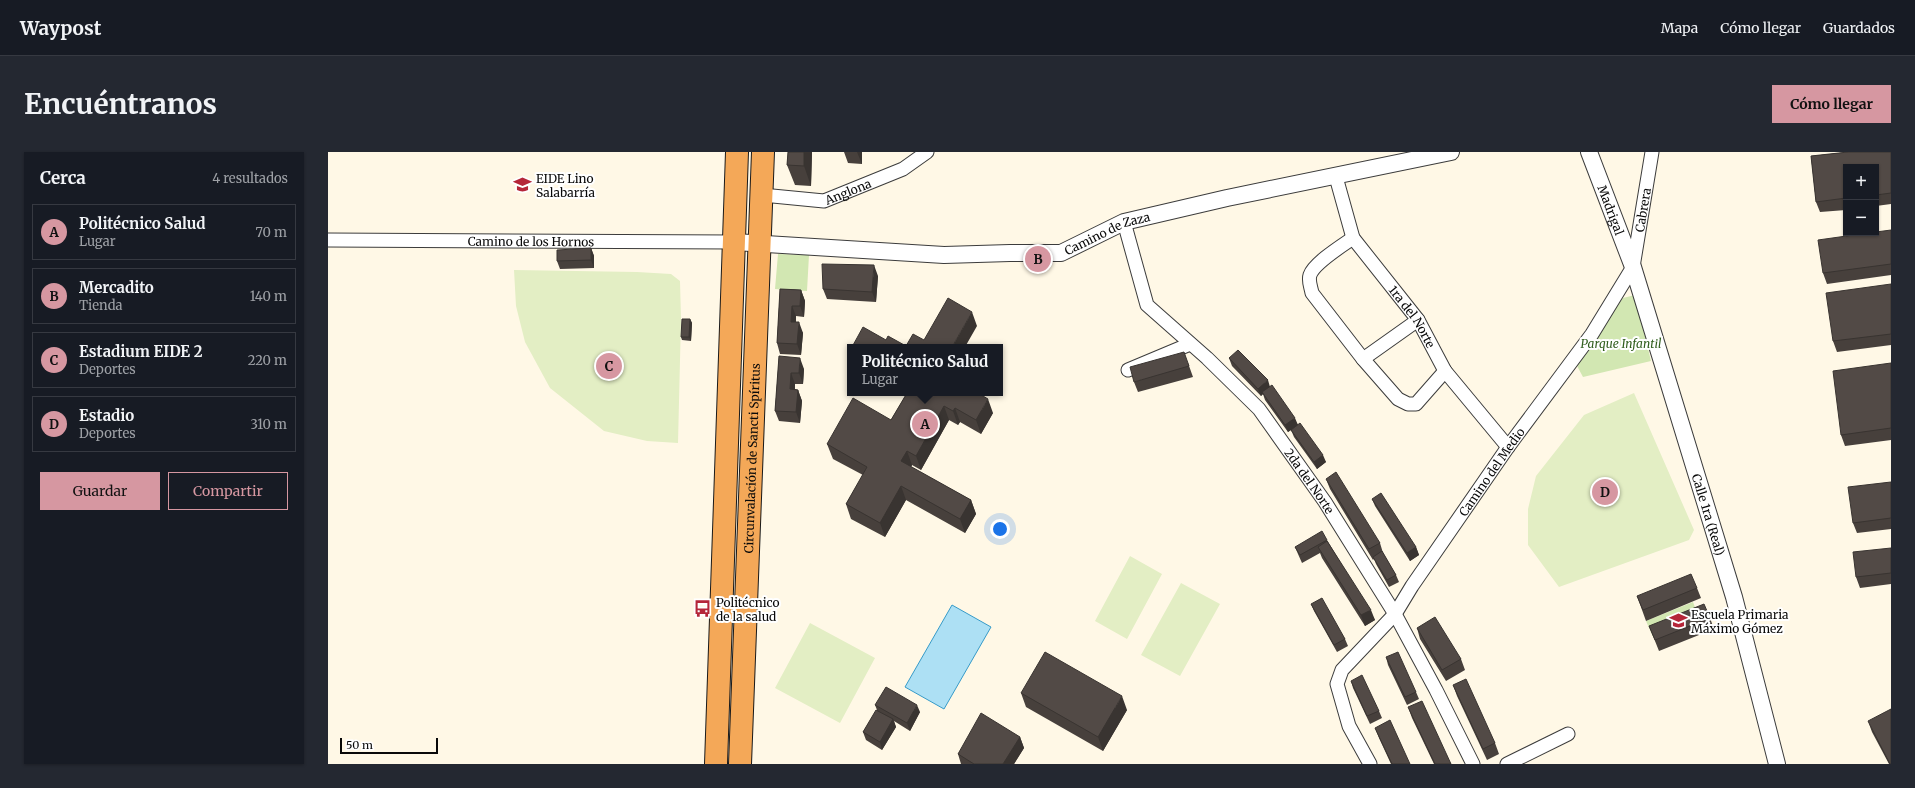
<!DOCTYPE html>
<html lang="es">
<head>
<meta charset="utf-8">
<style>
	:root { --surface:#171b24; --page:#242831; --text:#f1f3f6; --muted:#9ea1a6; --line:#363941; --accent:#d697a1 }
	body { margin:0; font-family:Merriweather,serif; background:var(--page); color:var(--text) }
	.controls { position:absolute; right:12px; top:12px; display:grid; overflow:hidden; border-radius:0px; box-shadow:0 1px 3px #0004 }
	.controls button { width:36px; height:36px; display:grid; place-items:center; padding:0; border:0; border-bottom:1px solid var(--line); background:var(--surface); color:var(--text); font:20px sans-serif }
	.scale { position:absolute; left:12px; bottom:10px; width:98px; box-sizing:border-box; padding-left:4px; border:2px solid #090909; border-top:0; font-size:11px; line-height:14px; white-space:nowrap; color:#090909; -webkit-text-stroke:3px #fff; paint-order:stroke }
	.you { position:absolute; left:672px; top:377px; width:14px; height:14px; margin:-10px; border:3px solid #fff; border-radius:50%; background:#1a73e8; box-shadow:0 0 0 6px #1a73e833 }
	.badge { display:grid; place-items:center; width:26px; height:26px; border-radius:50%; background:var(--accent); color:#111; font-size:13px; font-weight:700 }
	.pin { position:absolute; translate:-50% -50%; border:2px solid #fff; box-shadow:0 1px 4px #0006 }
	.popup { position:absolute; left:519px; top:192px; width:156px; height:52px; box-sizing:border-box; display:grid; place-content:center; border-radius:0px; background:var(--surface); filter:drop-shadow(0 1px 3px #0005); font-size:13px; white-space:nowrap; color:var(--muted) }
	.popup b { font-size:15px; color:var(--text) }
	.popup::after { content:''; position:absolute; left:50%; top:100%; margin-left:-8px; border:8px solid transparent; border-top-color:var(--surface) }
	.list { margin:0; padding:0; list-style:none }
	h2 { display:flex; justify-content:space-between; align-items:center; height:52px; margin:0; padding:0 16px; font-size:17px }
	h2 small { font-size:13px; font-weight:400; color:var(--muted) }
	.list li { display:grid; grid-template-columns:26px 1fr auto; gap:12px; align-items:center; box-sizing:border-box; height:56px; margin:0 8px 8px; padding:0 8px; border:1px solid var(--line); border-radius:0px }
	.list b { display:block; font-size:15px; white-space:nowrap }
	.list p { margin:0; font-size:13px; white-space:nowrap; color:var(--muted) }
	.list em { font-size:13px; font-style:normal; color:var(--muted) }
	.actions { display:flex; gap:8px; padding:12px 16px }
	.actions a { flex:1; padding:9px 0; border:1px solid var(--accent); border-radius:0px; text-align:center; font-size:14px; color:var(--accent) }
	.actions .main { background:var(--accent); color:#111 }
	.map { position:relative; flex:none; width:1563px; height:612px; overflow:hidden; border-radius:0px }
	header { display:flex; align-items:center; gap:24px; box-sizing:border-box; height:56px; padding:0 20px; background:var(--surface); border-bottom:1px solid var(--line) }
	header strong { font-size:19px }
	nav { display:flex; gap:22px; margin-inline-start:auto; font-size:14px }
	.intro { display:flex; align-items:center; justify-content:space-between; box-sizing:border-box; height:96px; padding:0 24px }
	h1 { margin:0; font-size:28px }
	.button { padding:10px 18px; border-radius:0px; background:var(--accent); color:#111; font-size:14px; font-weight:700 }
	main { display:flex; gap:24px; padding:0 24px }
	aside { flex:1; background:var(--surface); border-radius:0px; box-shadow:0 1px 3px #0004 }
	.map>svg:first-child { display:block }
</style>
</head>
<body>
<header>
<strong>Waypost</strong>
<nav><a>Mapa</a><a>Cómo llegar</a><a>Guardados</a></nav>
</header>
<div class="intro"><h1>Encuéntranos</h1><a class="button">Cómo llegar</a></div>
<main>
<aside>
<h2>Cerca<small>4 resultados</small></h2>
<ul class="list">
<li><span class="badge">A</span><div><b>Politécnico Salud</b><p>Lugar</p></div><em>70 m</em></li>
<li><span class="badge">B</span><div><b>Mercadito</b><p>Tienda</p></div><em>140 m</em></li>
<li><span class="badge">C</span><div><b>Estadium EIDE 2</b><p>Deportes</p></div><em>220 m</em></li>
<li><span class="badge">D</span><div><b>Estadio</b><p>Deportes</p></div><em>310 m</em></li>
</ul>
<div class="actions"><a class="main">Guardar</a><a>Compartir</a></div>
</aside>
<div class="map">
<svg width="1563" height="612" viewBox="0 0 1563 612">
	<rect width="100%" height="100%" fill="#fff8e6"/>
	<!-- green -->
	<path fill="#d2e7b2" d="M450,102L481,103L479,139L447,137Z
		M1307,143L1323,209L1255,225L1248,212L1295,146Z
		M1365,450L1371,466L1325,485L1318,469Z"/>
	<!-- pitch -->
	<path fill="#e3eec4" d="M186,118L309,120L343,122L352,129L353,167L350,291L319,289L276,279L222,236L197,190L188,154Z
		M1306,241L1366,378L1361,388L1231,435L1200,393V357L1208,324L1256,263Z
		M802,404L834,422L799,487L767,469Z
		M853,431L892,452L852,524L813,503Z
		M482,471L547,506L512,571L447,536Z"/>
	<!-- water -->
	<path fill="#ade0f4" stroke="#369bc9" d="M624,453L663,475L616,557L577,535Z"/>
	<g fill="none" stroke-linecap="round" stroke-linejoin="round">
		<defs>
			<g id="minor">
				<path id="s1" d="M1008,25L1025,86L1090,168L1117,219L1180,295"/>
				<path id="s2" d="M434,43L496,49L575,17L599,0"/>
				<path id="s3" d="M796,70L819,153L879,206L931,257L997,350L1067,462L1108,538L1145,612"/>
				<path d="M1025,86C1015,93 986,111 982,123C980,129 983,135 984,141L1035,207L1070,247L1080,252H1088L1117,219"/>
				<path id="s4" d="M0,88L406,90"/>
				<path d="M1035,207L1090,168"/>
				<path d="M800,218L862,192"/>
				<path id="s5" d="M1042,612L1021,574L1009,532L1014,518L1067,462L1084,434L1180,295L1264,182L1305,115L1324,0"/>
				<path d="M1179,612L1240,582"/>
			</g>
			<g id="tertiary">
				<path id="s6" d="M1261,0L1305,115L1406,445L1449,612"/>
				<path id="s7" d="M406,90L616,103L682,101H733L796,70L899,46L1123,0"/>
			</g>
			<g id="trunk">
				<path d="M388,612L409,0"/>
				<path id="s8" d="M412,612L435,0"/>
			</g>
		</defs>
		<!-- minor casing -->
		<use href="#minor" stroke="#3c3c3c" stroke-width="15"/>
		<!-- tertiary casing -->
		<use href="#tertiary" stroke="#3c3c3c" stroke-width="18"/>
		<!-- trunk casing -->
		<use href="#trunk" stroke="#1a1a1a" stroke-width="24"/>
		<!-- minor -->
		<use href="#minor" stroke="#fff" stroke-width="13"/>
		<!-- tertiary -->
		<use href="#tertiary" stroke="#fff" stroke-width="16"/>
		<!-- trunk -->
		<use href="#trunk" stroke="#f4a858" stroke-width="22"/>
	</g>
	<!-- wall -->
	<path fill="#47403c" d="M460,0H484L483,34L467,33L459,13Z
		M516,0H534V12L520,11Z
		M1520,0H1563V52L1548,54V15H1518V58L1492,60L1488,50L1483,4Z
		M1563,78V123L1499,132L1495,121Z
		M263,96L266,104V116L232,117L229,109Z
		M550,124L548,150L499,147L495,137Z
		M1563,132V193L1509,200L1505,189Z
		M452,137L473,138L477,149L476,165L468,164V170L475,181L473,203L452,202L449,191Z
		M362,167L364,171L363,189L354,188L353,185Z
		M451,204L476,217L475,232H467V237L470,238L474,249L472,271L451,269L447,259Z
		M901,206L942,235L970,273L998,310L989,317L966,285L963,278L960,280L937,248L935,242L933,244L904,214Z
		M860,211L865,225L810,240L806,230Z
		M1563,211V288L1517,294L1513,283Z
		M579,241L665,261L653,282L632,270L630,273L621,268L593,318L584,313L583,315L643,348L648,362L637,381L578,348L557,385L523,367L518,352L535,323L505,307L499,292L563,268Z
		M998,327L1052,391L1055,401L1068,423L1071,430L1061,435L1048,412L1046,407L1045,408L1002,337Z
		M1563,330V377L1529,381L1525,371Z
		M1044,347L1088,395L1091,403L1082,409L1047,354Z
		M999,388L1047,468L1037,474L994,406L992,401L974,411L970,402L967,395Z
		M1563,396V432L1532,436L1528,425Z
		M1369,436L1373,446L1318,469L1309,444Z
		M983,452L1017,487L1020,494L1009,500L986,459Z
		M1382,466L1386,477L1331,499L1321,474Z
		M1089,476L1133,507L1137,518L1118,529L1092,487Z
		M1058,505L1088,540L1091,547L1079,553L1060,513Z
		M1023,529L1051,559L1054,566L1042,572L1025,536Z
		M1125,533L1167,591L1171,602L1159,608L1129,544Z
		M693,541L799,558L775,599L698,555Z
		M547,553L592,560L582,579L566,569L568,575L554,598L538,588L535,580L549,558Z
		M1080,555L1123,612H1106L1084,566Z
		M1540,569L1563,612H1561L1544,580Z
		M1047,576L1082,612H1063L1051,586Z
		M692,585L696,596L686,612H633L630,602Z"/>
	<!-- shaded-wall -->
	<path fill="#393431" d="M476,0H484L483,34L476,14Z
		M529,0H534V12Z
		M263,96L266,104V116L263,108Z
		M546,113L550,124L548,150L544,140Z
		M473,138L477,149L476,165L472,154Z
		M464,154L468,164L467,181L463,170Z
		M644,160L649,174L637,195H624Z
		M362,167L364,171L363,189L361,185Z
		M471,170L475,181L473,203L469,192Z
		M472,206L476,217L475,232L471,221Z
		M463,221L467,232L466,248L462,237Z
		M940,228L942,235L934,240L935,242L933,244L930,237Z
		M470,238L474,249L472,271L468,260Z
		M660,247L665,261L653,282L648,268Z
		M616,254L621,268L593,318L588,304Z
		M627,256L632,270L630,273L625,259Z
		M967,266L970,273L960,280L957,273Z
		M579,299L584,313L579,323L573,309Z
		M995,303L998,310L989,317L986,310Z
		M573,334L578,348L557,385L552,371Z
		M643,348L648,362L637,381L632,367Z
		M1088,395L1091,403L1082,409L1079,401Z
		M1043,458L1047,468L1037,474L1033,463Z
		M794,544L799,558L775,599L770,585Z
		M589,553L592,560L582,579L579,571Z
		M565,567L568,575L554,598L552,590Z
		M692,585L696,596L686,612H675Z"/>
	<!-- building -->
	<path fill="#524a46" stroke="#393431" d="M460,0H476V14L459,13Z
		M1520,0H1563V41L1548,43V15H1518V46L1488,50L1483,4Z
		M1563,78V112L1495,121L1490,88L1540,81H1548V80Z
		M263,96V108L229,109V98Z
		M494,112L546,113L544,140L495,137Z
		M1563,132V182L1505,189L1498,141Z
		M452,137L473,138L472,154H464L463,170H471L469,192L449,191Z
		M620,146L644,160L624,195H524L535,175L558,188L560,184L578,194L585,182L596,188Z
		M354,167H362L361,185H353Z
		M910,198L940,228L930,237L901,206Z
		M856,200L861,214L806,230L802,215Z
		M451,204L472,206L471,221H463L462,237L470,238L468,260L447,259Z
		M1563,211V276L1513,283L1505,219Z
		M944,233L967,266L957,273L934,240Z
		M579,241H650L660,247L648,268L627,256L625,259L616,254L588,304L579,299L573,309L643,348L632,367L573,334L552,371L518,352L539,315L499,292L525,246L563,268Z
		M972,271L995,303L986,310L963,278Z
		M1008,320L1052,391L1041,397L998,327Z
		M1563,330V366L1525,371L1520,335Z
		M1053,341L1088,395L1079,401L1044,347Z
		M994,379L999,388L972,403L967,395Z
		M999,389L1043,458L1033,463L990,395Z
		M1563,396V421L1528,425L1525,400Z
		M1054,399L1068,423L1059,428L1045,405Z
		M1363,422L1369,436L1315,458L1309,444Z
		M994,446L1017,487L1006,493L983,452Z
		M1376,452L1382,466L1327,488L1321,474Z
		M1107,465L1133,507L1114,518L1089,476Z
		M717,500L794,544L770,585L693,541Z
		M1070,500L1088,540L1077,545L1058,505Z
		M1034,523L1051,559L1039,564L1023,529Z
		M1138,527L1167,591L1155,597L1125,533Z
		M558,535L589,553L579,571L547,553Z
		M1094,549L1123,612H1107L1080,555Z
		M1563,557V612H1562L1540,569Z
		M548,558L565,567L552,590L535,580Z
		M653,561L692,585L675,612H646L630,602Z
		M1062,568L1082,612H1064L1047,576Z"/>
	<!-- icons -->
	<defs>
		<symbol id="school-bare" viewBox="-9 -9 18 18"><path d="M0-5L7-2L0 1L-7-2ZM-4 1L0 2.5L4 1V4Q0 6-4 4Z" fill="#b52639" stroke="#fff" stroke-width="2.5" paint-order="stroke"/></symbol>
		<symbol id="bus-bare" viewBox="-9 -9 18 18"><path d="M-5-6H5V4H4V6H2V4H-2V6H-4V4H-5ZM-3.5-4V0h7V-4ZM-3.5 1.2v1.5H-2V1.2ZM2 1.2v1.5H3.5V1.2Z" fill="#b52639" stroke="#fff" stroke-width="2.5" paint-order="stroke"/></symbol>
	</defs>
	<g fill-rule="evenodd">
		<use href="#school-bare" x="182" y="20" width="25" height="25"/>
		<use href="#bus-bare" x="362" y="444" width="25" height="25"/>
		<use href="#school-bare" x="1338" y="456" width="25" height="25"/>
	</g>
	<g text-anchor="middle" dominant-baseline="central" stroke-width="4" stroke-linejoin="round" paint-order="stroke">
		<!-- poi labels -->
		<g font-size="12" fill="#090909" stroke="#fff" text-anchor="start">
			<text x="208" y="26">EIDE Lino<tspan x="208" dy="14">Salabarría</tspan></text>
			<text x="388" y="450">Politécnico<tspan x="388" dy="14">de la salud</tspan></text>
			<text x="1363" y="462">Escuela Primaria<tspan x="1363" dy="14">Máximo Gómez</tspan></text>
		</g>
		<!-- street labels -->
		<g font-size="12" fill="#090909" stroke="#fff">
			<text stroke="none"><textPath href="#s2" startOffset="88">Anglona</textPath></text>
			<text stroke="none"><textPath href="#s6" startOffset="62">Madrigal</textPath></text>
			<text stroke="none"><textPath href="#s5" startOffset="658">Cabrera</textPath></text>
			<text stroke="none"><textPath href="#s7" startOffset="378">Camino de Zaza</textPath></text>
			<text stroke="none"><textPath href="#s4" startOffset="203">Camino de los Hornos</textPath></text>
			<text stroke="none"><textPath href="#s1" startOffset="162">1ra del Norte</textPath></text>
			<text stroke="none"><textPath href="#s8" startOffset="306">Circunvalación de Sancti Spíritus</textPath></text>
			<text stroke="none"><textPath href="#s5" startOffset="351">Camino del Medio</textPath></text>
			<text stroke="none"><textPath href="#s3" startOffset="327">2da del Norte</textPath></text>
			<text stroke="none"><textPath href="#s6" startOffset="382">Calle 1ra (Real)</textPath></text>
		</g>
		<!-- park labels -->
		<g font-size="12" font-style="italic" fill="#305e1d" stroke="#fff">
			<text x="1293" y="191">Parque Infantil</text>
		</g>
	</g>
</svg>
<div class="controls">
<button>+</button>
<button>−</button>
</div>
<div class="scale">50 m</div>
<div class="you"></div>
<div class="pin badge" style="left:597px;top:272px">A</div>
<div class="popup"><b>Politécnico Salud</b>Lugar</div>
<div class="pin badge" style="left:710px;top:107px">B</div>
<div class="pin badge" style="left:281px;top:214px">C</div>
<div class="pin badge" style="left:1277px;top:340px">D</div>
</div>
</main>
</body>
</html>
